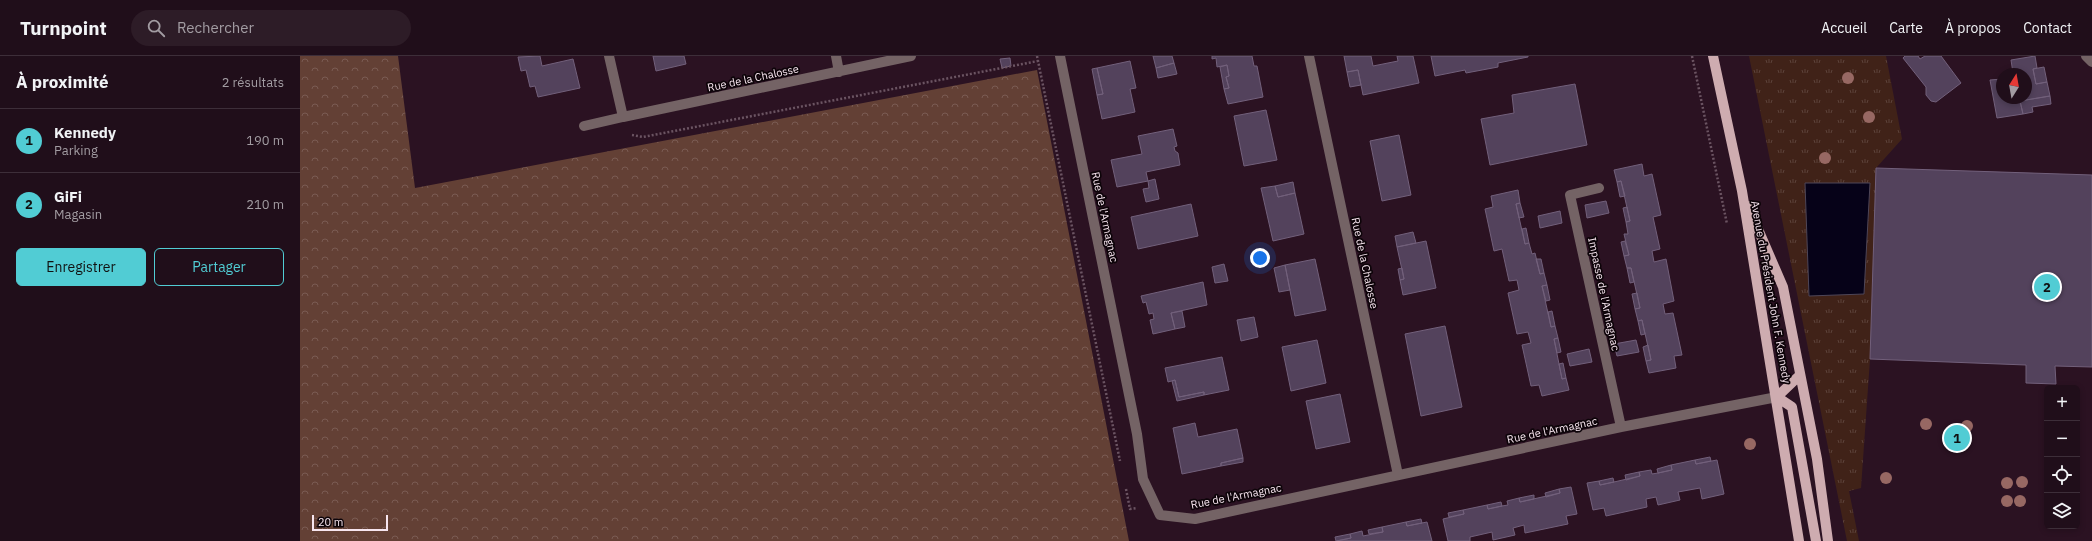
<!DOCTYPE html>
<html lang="fr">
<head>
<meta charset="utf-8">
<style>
	:root { --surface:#200e1a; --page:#2d1c27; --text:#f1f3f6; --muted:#a29ca2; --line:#3d2e39; --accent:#51ccd4 }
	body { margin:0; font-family:"IBM Plex Sans",sans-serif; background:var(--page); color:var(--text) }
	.controls { position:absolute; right:12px; bottom:12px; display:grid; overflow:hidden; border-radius:6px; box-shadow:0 2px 6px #0003 }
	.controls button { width:36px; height:36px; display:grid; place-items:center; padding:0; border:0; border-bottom:1px solid var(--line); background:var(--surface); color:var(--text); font:20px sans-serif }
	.compass { position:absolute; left:1696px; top:12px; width:36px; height:36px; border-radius:50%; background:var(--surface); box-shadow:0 2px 6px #0003; rotate:11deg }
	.scale { position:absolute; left:12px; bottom:10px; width:76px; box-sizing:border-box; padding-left:4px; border:2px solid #f7e5ef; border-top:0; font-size:11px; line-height:14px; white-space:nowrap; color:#f7e5ef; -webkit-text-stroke:3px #0d0409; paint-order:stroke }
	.you { position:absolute; left:960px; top:202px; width:14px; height:14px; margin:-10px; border:3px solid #fff; border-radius:50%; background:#1a73e8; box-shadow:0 0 0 6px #1a73e833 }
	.badge { display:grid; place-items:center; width:26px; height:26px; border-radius:50%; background:var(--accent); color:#111; font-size:13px; font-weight:700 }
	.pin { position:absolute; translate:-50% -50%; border:2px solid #fff; box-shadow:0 1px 4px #0006 }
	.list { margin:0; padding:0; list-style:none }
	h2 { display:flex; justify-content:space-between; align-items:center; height:52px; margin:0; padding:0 16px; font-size:17px }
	h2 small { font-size:13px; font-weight:400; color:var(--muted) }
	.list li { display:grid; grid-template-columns:26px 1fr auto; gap:12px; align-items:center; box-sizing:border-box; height:64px; padding:0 16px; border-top:1px solid var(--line) }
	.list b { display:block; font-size:15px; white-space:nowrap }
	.list p { margin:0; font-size:13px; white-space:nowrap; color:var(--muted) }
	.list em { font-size:13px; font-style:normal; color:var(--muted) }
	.actions { display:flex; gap:8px; padding:12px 16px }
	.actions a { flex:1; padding:9px 0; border:1px solid var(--accent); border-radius:6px; text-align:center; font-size:14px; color:var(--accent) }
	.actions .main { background:var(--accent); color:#111 }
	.icon { flex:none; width:22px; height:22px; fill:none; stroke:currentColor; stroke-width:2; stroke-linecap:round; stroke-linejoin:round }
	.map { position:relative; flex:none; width:1792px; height:485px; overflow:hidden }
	header { display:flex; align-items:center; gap:24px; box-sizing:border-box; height:56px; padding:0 20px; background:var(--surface); border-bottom:1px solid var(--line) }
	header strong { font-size:19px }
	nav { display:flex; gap:22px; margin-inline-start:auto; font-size:14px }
	.search { width:280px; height:36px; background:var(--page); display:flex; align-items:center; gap:10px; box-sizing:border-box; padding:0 14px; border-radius:22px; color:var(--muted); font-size:15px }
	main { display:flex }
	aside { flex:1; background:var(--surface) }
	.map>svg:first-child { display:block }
</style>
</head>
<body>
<header>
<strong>Turnpoint</strong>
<div class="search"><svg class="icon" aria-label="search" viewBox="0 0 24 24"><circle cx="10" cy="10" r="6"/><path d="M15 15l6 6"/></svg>Rechercher</div>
<nav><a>Accueil</a><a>Carte</a><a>À propos</a><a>Contact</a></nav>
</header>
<main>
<aside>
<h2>À proximité<small>2 résultats</small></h2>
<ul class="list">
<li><span class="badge">1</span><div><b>Kennedy</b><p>Parking</p></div><em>190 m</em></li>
<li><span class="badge">2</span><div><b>GiFi</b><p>Magasin</p></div><em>210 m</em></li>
</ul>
<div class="actions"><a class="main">Enregistrer</a><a>Partager</a></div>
</aside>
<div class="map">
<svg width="1792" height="485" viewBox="0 0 1792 485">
	<defs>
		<pattern id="grass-tufts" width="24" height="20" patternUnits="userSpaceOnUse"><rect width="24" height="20" fill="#402218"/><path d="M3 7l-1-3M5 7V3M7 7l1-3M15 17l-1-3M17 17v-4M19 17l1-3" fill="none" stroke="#5c423a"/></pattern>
		<pattern id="forest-crowns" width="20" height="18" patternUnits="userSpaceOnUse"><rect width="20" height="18" fill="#634035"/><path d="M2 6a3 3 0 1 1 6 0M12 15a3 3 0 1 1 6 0" fill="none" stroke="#7a5b53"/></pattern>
	</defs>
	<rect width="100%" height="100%" fill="#2b1222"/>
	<!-- grass -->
	<path fill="url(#grass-tufts)" d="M1449,0H1586L1602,83L1576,112L1570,303L1561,432L1549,435L1559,485H1547Z"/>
	<!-- forest -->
	<path fill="url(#forest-crowns)" d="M0,0H98L115,132L737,14L829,485H0Z"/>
	<!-- water -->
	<path fill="#060218" stroke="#4e4658" d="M1505,127H1570L1564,238L1509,240Z"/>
	<!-- building -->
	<path fill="#53425c" stroke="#72607b" d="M240,0L242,10L273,3L280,32L238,41L235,30L230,31L226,14L221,15L218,1Z
		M353,0H384L386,8L356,15Z
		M853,0H872L874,7L856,12Z
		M912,0H952L954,10H957L963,41L928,48L924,33L929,32L926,21L929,20L927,9L917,11L916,2L912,3Z
		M1044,0H1071L1073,10L1098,5L1097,0H1113L1119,27L1063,39L1058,14L1047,16Z
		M1131,0H1228V1L1198,7V11L1166,17L1165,14L1135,20Z
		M1605,0H1618L1620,3L1625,0H1641L1661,27L1636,46L1631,45L1626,39V31L1603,2Z
		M1735,0L1737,12L1733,13L1736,28L1747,26L1750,40L1720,45L1723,58L1697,62L1690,24L1702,23V19V42H1726V18H1706L1713,17L1711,4Z
		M710,2L711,10L702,12L700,3Z
		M830,5L836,32L830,33L835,56L802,63L797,39L803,38L797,12Z
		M874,7L877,18L858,22L856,12Z
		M927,9L929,20L926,21L929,32L924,33L920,11Z
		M1744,11L1747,26L1736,28L1733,13Z
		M797,12L803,38L797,39L792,13Z
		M1058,14L1061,29L1050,31L1047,16Z
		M1275,28L1287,89L1190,109L1181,63L1214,57L1212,39Z
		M1750,40L1751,48L1732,51L1733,56L1723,58L1720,45Z
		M966,54L977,104L944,110L934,60Z
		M873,73L877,90L874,91L875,95L878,97L880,109L846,116L848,125L817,131L811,104L842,98L838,80Z
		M1099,79L1111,139L1082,145L1070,85Z
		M1342,108L1344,120L1352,118L1361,159L1353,161L1360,193L1352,195L1354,206L1366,203L1374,245L1363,248L1365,258L1373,257L1382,299L1374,300L1376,312L1349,317L1346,305L1351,304L1342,264L1338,265L1335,253L1340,252L1331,212H1327L1324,200L1329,199L1324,178H1328L1326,166L1330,165L1321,125L1317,126L1314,114Z
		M1576,112L1792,119V311L1755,310L1756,328L1726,327V309L1570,303Z
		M855,123L859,143L846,146L843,133L849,132L848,125Z
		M1321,125L1325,140L1320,141L1317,126Z
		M993,126L995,137L978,141L975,130Z
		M975,130L978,141L995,137L1004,178L973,185L961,132Z
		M1218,134L1220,147L1216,148L1225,188L1229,187L1232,198L1235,197L1240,218L1244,217L1247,229L1242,230L1251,271L1255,270L1258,282L1254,283L1262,323L1266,322L1269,334L1242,340L1239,329L1231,330L1222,289L1231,287L1228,276L1217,278L1208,237L1219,234L1217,224L1209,225L1202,193L1194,195L1185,153L1193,151L1191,140Z
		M1306,145L1309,157L1287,162L1285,149Z
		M1220,147L1224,161L1219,162L1216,148Z
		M891,148L898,180L838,193L831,161Z
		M1327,151L1330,165L1326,166L1323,152Z
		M1260,155L1262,167L1240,172L1238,160Z
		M1226,172L1229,187L1225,188L1222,173Z
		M1113,176L1116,187L1097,191L1095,180Z
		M1126,185L1136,232L1103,239L1100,224L1104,223L1097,191Z
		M1325,185L1329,199L1324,200L1321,186Z
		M1015,203L1026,254L995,260L985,209Z
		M1236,203H1241L1244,217L1240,218Z
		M924,208L928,225L915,227L912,211Z
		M985,209L990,234L979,236L974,212Z
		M1102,212L1104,223L1100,224L1098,213Z
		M1327,212H1331L1334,226L1330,227Z
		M903,226L907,249L871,257L875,273L853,278L850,264L854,263L853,257L849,258L846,246L843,247L841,240Z
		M1247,229L1250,244L1246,245L1242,230Z
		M1337,237L1340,252L1335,253L1332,238Z
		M882,255L885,271L875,273L871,257Z
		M1252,255L1255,270L1251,271L1248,256Z
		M954,261L958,281L941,285L937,264Z
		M1342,264L1345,278L1341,279L1338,265Z
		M1145,270L1162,351L1121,360L1105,278Z
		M1258,282L1261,296L1257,297L1254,283Z
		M1017,284L1026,327L991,335L982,291Z
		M1336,284L1339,296L1317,300L1314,288Z
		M1348,289L1351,304L1346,305L1343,291Z
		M1289,293L1292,306L1270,310L1267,298Z
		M922,301L929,334L904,339V336L879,341L875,324L868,326L865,312Z
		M1263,307L1266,322L1262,323L1259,308Z
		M875,324L879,341L904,336V339L877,345L872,325Z
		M1040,338L1050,386L1016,393L1006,345Z
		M895,367L898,381L937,373L943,402L921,407V410L882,418L873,372Z
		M1410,401L1411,405L1396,408L1395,404Z
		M943,402V406L921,410V407Z
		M1395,404L1396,408L1417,404L1424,438L1402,443L1400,432L1378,436L1380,444L1358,449L1356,441L1346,443L1347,451L1306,460L1304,452L1293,454L1287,427L1299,425L1300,429L1314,426L1340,420L1339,416L1351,414L1352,418L1358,417L1372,414L1371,409Z
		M1371,409L1372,414L1358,417L1357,413Z
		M1339,416L1340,420L1326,424L1325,419Z
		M1313,422L1314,426L1300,429L1299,425Z
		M1271,431L1277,458L1266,460L1268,468L1225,477L1224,469L1213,472L1215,479L1193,484L1192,476L1170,481V485H1148L1143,463L1164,458L1163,454L1187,449L1188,453L1202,450L1208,449L1207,445L1219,442L1220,446L1260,437L1259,433Z
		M1259,433L1260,437L1246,441L1245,437Z
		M1234,439V443L1220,446L1219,442Z
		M1201,446L1202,450L1188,453L1187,449Z
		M1163,454L1164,458L1149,461L1148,457Z
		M1121,463L1122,467L1107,470L1106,466Z
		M1106,466L1107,470L1127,466L1132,485H1037L1051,482L1050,478L1062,475L1063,480L1083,476L1082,471Z
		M1082,471L1083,476L1069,478L1068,474Z
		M1050,478L1051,482L1036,485L1035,481Z"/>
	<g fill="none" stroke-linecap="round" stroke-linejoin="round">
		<!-- path -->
		<path stroke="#6b5462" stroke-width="2.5" stroke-dasharray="2 2" stroke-linecap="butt" d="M737,0L820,405
			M1392,0L1427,168
			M332,79L343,81L738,5
			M826,433L830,453L837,452"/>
		<!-- minor -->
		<path stroke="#746365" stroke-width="10" d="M309,0L323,61L611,0
			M536,0L539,16
			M760,0L837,378L843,423L860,459L895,463L1321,371L1477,341
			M1009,0L1098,419
			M1786,0L1792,6
			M284,70L323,61
			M1299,132L1270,139L1321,371"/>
		<!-- major -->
		<path stroke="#ceacb0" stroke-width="10" d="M1413,0L1442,135L1499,485
			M1448,150L1483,231L1517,403L1528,485
			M1500,319L1477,341L1492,351L1516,485"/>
	</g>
	<!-- trees -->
	<g fill="#976863">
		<circle cx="1548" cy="22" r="6"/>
		<circle cx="1569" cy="61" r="6"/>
		<circle cx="1525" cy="102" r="6"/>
		<circle cx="1626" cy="368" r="6"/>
		<circle cx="1667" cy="370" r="6"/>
		<circle cx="1450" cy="388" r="6"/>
		<circle cx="1586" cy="422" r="6"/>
		<circle cx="1722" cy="426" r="6"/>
		<circle cx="1707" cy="427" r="6"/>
		<circle cx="1707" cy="445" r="6"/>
		<circle cx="1720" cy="445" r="6"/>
	</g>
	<g text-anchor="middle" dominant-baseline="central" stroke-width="3.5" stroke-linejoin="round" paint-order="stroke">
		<!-- street labels -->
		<g font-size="11" fill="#f7e5ef" stroke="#0d0409">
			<text transform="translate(453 22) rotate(-12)">Rue de la Chalosse</text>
			<text transform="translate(805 161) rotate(78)">Rue de l'Armagnac</text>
			<text transform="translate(1065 207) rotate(78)">Rue de la Chalosse</text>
			<text transform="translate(1471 236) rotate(80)">Avenue du Président John F. Kennedy</text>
			<text transform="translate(1304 238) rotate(78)">Impasse de l'Armagnac</text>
			<text transform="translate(1252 374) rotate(-12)">Rue de l'Armagnac</text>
			<text transform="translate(936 440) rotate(-11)">Rue de l'Armagnac</text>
		</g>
	</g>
</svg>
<div class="controls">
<button>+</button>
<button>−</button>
<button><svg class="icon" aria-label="locate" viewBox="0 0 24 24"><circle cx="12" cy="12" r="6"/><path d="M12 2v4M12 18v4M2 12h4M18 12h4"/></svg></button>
<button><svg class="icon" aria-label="layers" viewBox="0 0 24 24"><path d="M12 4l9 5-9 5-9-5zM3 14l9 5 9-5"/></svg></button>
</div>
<svg class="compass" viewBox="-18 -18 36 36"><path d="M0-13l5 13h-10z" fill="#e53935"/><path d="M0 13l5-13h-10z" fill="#a29ca2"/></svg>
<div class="scale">20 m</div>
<div class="you"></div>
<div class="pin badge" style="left:1657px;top:382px">1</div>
<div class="pin badge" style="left:1747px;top:231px">2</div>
</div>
</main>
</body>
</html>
